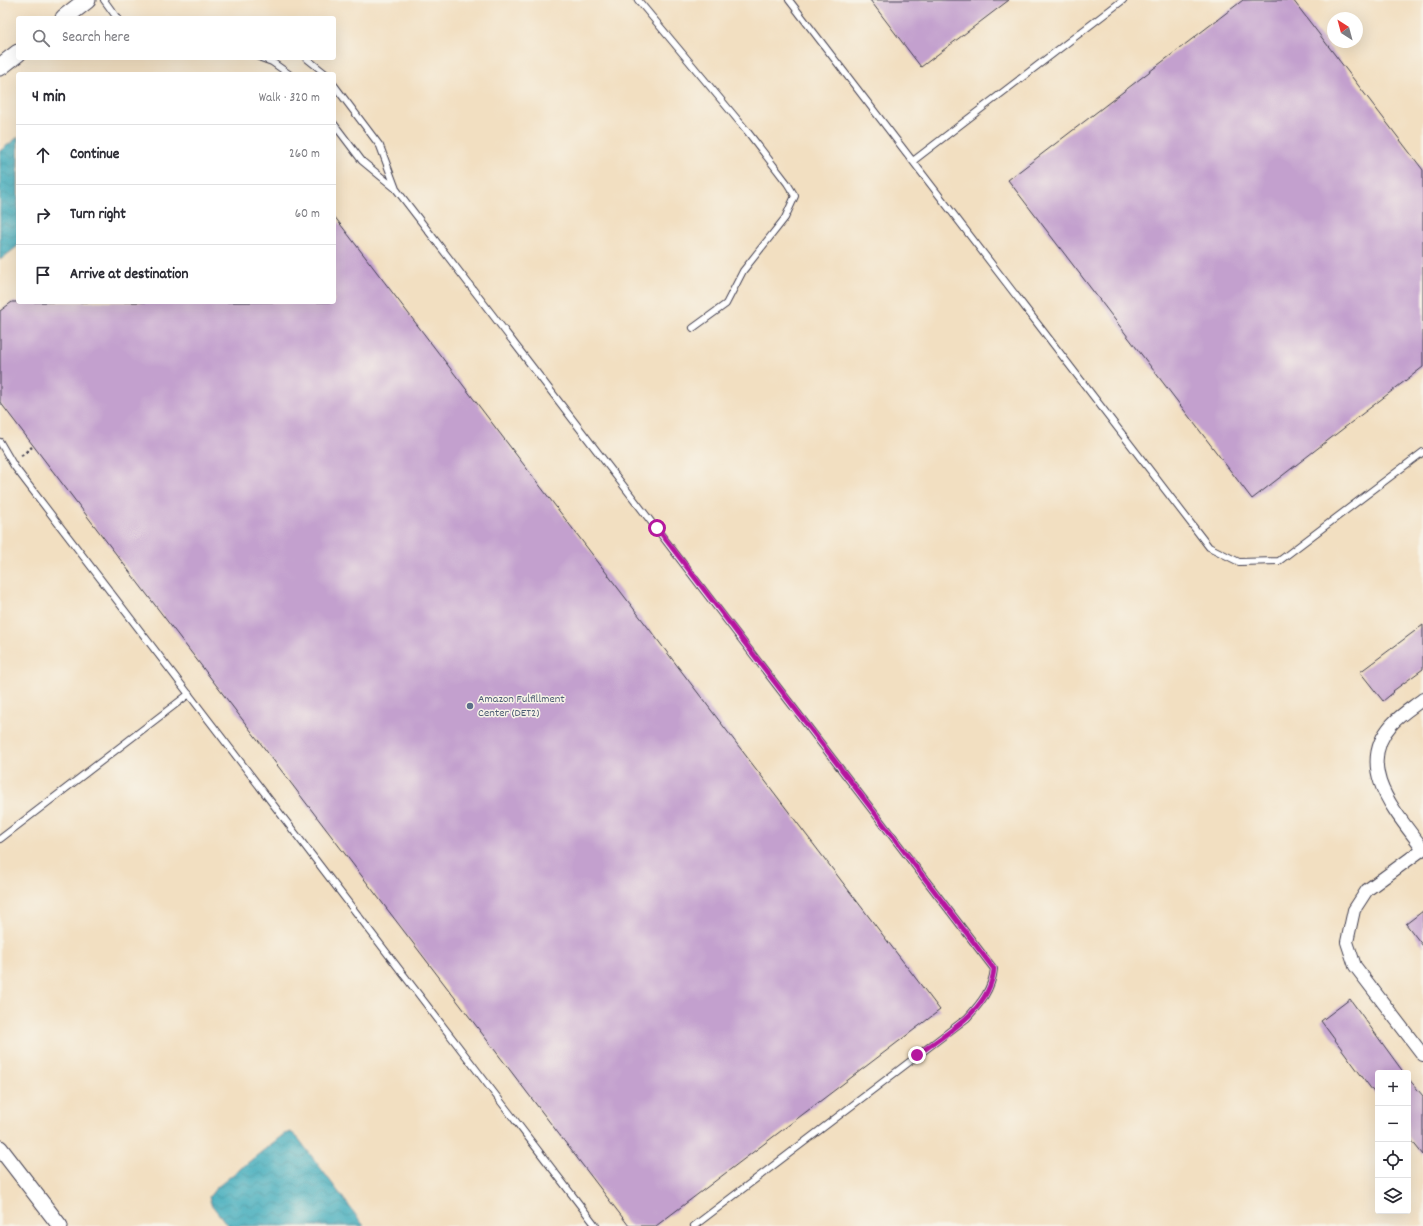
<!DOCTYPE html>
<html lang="en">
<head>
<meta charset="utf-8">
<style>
	:root { --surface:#fff; --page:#f2f2f3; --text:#2b2b33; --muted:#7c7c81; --line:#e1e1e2 }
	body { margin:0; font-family:Dekko,sans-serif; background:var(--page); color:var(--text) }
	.controls { position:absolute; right:12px; bottom:12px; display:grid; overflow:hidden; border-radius:4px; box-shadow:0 4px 16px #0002 }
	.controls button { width:36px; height:36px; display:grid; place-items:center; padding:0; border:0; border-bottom:1px solid var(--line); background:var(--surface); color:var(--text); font:20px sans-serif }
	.compass { position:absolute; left:1327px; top:12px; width:36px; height:36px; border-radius:50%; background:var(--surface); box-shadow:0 4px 16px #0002; rotate:324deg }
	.stop { position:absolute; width:12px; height:12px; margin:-9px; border:3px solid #b5179e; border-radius:50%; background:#fff }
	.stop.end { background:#b5179e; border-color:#fff; box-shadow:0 1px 4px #0008 }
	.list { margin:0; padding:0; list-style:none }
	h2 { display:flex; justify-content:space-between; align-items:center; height:52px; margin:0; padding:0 16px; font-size:17px }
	h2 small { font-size:13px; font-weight:400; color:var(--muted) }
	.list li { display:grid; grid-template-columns:26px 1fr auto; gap:12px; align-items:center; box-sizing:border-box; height:60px; padding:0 16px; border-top:1px solid var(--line) }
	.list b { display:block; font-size:15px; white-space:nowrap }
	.list em { font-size:13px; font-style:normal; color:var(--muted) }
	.icon { flex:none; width:22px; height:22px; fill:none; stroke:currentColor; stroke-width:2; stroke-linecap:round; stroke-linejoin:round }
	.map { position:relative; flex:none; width:1423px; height:1226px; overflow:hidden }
	.search { position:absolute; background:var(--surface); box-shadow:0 4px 16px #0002; left:16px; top:16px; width:320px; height:44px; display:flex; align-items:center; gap:10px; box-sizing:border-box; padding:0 14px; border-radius:4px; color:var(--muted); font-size:15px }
	.panel { position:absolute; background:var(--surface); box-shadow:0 4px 16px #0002; left:16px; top:72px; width:320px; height:232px; border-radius:4px }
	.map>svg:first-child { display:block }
</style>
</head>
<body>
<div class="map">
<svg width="1423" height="1226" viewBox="0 0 1423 1226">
	<defs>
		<pattern id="water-waves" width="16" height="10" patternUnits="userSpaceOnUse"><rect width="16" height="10" fill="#3eabbc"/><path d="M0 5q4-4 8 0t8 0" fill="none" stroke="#348b9a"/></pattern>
	</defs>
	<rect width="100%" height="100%" fill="#f7f3e8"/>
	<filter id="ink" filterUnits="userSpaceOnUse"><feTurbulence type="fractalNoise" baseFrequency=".025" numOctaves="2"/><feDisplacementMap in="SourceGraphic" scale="8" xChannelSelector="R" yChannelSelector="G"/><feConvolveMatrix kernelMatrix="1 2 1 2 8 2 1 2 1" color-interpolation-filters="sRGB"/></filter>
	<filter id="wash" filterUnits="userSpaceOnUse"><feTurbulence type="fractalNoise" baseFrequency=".012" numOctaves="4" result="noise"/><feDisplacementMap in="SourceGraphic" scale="16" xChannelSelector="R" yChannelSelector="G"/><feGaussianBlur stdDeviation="0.9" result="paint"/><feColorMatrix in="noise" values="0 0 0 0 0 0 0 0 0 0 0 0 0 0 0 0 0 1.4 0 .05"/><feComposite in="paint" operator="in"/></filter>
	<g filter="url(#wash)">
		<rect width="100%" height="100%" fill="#f2dfc1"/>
		<!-- water -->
		<path fill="url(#water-waves)" stroke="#30667c" d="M18,137V246L0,260V151Z
			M291,1132L298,1138L364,1226H228L211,1204L209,1197L216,1188L284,1134Z"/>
		<g id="blocks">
			<!-- building -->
			<path fill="#c3a0ce" d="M870,0H1009L921,67Z
				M1243,0H1293L1423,170V367L1252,499L1008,180Z
				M334,216L940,1010L656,1226H629L0,402V311L12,302H334Z
				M1423,625V669L1393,691L1394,692L1383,701L1360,672Z
				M1423,911V946L1406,924Z
				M1350,999L1404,1073H1378V1098L1321,1021Z
				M1408,1078L1423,1096V1155L1408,1136Z"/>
		</g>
	</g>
	<g filter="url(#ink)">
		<use href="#blocks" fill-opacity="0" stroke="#413e4f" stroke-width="1"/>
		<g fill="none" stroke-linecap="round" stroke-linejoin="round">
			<defs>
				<path id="service" d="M104,0L117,18
					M638,0L747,131L787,183L795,196L785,218L743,271L726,304L693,328
					M789,0L1209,547L1239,562L1279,561L1423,452
					M261,58L272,62L289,74
					M306,58L326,74
					M334,85L380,146L396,189L362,161L334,124
					M913,161L1123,0
					M396,189L994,969C992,989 981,1003 967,1018L694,1226
					M0,442L14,466L596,1226
					M0,839L189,694"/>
				<path id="minor" d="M1423,699C1413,707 1401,714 1392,724C1353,768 1397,813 1423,849
					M1423,849L1367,890L1354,910L1347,942L1355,966L1423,1055"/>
				<path id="tertiary" d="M0,1148L60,1226"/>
				<path id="secondary" d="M64,18L87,0
					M0,67L18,53"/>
			</defs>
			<!-- service casing -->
			<use href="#service" stroke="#413e4f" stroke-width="8"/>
			<!-- minor casing -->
			<use href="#minor" stroke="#413e4f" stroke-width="14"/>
			<!-- tertiary casing -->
			<use href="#tertiary" stroke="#413e4f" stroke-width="17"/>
			<!-- secondary casing -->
			<use href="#secondary" stroke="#413e4f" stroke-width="19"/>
			<!-- path -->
			<path stroke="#413e4f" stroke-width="2.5" stroke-dasharray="3 3" stroke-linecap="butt" d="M21,456L32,447"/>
			<!-- service -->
			<use href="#service" stroke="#fff" stroke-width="6"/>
			<!-- minor -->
			<use href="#minor" stroke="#fff" stroke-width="12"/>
			<!-- tertiary -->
			<use href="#tertiary" stroke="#fff" stroke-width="15"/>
			<!-- secondary -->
			<use href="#secondary" stroke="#fff" stroke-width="17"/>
		</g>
	</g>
	<g fill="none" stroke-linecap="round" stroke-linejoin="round" filter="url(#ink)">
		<!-- route -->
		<path stroke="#b5179e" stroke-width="5" d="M657,528L994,969C990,1010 947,1033 917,1055"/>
	</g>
	<!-- markers -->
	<circle fill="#5c6f8a" stroke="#f7f3e8" stroke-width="1.5" cx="470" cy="706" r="4"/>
	<g text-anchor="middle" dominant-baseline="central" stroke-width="3" stroke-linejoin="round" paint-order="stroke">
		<!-- service labels -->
		<g font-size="12" fill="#4e5e75" stroke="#f7f3e8" text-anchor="start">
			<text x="478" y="699">Amazon Fulfillment<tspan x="478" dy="14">Center (DET2)</tspan></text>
		</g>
	</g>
</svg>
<div class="controls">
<button>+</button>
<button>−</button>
<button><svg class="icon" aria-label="locate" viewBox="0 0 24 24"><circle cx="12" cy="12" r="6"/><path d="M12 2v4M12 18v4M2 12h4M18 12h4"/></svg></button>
<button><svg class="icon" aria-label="layers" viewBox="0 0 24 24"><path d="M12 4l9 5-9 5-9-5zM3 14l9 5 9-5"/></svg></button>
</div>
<svg class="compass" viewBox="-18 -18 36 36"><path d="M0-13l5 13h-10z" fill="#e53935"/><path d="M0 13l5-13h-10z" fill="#7c7c81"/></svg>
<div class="stop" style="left:657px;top:528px"></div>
<div class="stop end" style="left:917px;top:1055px"></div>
<div class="search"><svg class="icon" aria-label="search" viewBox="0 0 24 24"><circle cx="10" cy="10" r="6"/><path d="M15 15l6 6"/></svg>Search here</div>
<section class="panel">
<h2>4 min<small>Walk · 320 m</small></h2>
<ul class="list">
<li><svg class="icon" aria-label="ahead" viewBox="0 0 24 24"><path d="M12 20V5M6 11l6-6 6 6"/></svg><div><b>Continue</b></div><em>260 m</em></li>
<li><svg class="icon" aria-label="right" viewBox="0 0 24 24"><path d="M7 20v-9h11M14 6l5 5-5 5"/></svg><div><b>Turn right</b></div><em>60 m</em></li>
<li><svg class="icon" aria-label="arrive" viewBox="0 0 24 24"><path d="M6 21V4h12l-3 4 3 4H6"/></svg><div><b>Arrive at destination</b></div></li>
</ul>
</section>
</div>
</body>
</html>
